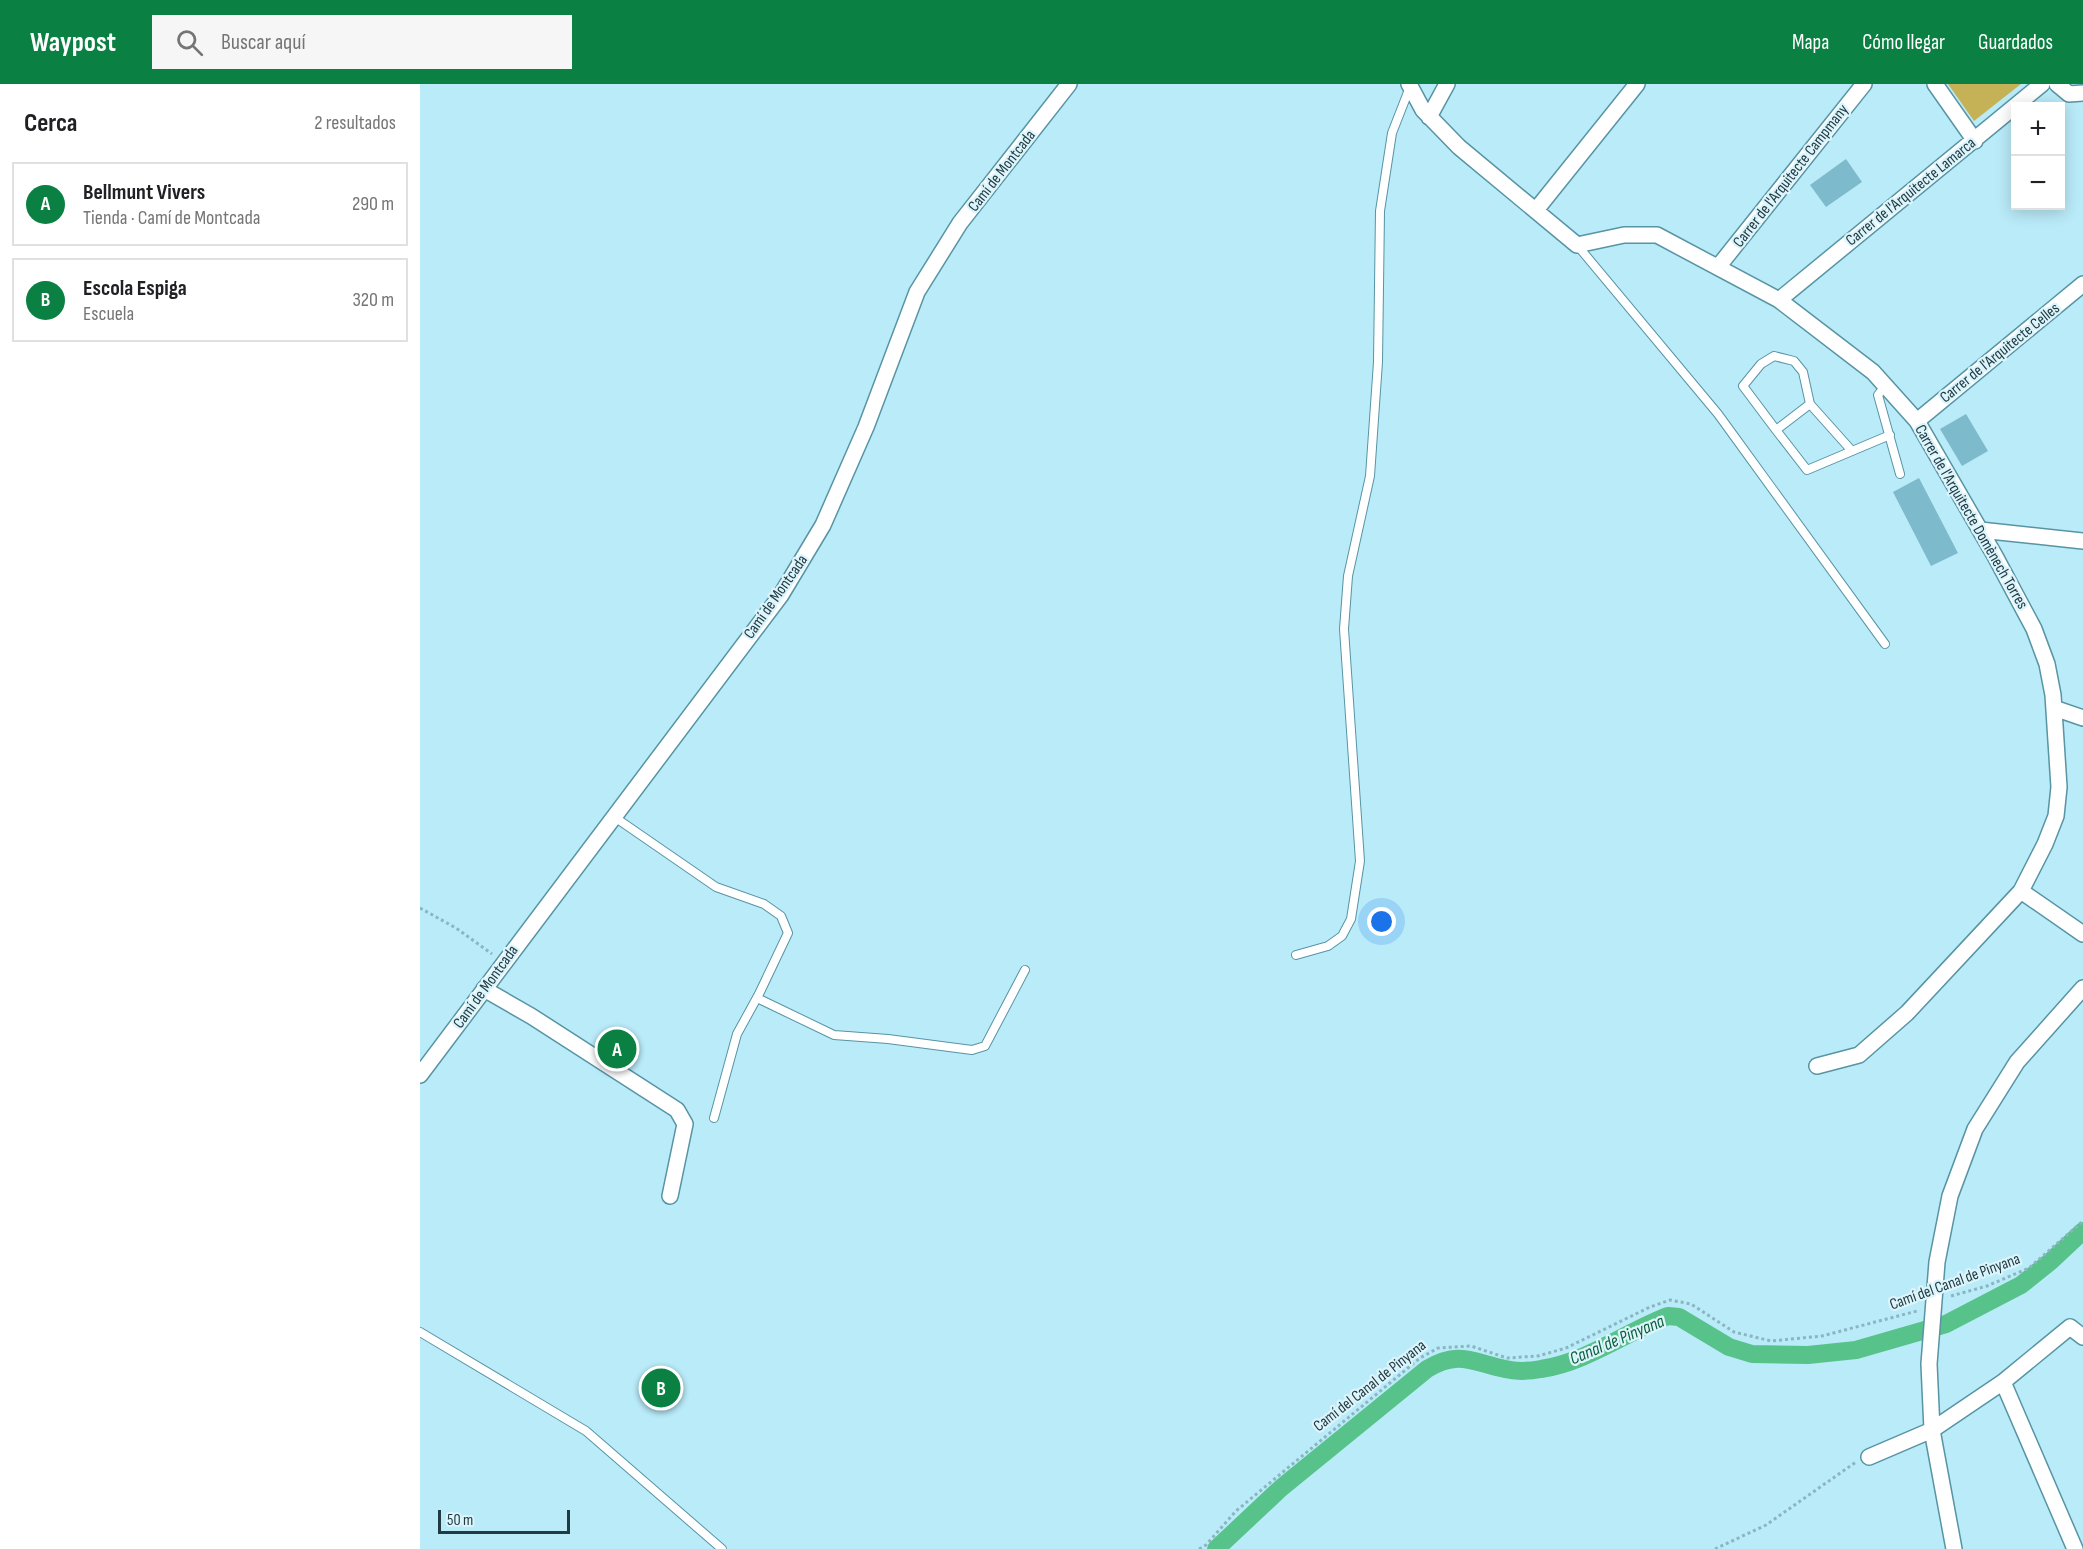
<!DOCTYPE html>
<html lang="es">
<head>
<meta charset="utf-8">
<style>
	:root { --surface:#fff; --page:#f6f6f6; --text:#202124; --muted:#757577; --line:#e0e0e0; --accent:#0b8043 }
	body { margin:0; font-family:"Sofia Sans Condensed",sans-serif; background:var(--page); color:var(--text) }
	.controls { position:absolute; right:18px; top:18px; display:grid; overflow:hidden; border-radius:0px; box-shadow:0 3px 15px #0003 }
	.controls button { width:54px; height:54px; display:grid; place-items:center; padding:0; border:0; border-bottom:2px solid var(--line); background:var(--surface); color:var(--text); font:30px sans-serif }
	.scale { position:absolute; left:18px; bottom:15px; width:132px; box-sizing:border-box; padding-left:6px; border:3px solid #223b42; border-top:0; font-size:16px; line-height:21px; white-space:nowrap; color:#223b42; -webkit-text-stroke:4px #dcf4fb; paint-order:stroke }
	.you { position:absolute; left:962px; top:838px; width:21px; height:21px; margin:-15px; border:4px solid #fff; border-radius:50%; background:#1a73e8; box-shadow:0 0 0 9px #1a73e833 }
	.badge { display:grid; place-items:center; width:39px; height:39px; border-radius:50%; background:var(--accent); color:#fff; font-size:20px; font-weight:700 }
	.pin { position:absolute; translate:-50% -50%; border:3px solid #fff; box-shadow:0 2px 6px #0006 }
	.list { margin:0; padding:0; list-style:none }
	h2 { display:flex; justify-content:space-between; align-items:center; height:78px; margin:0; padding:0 24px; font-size:26px }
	h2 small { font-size:20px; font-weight:400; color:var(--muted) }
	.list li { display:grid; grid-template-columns:39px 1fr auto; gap:18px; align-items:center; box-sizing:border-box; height:84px; margin:0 12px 12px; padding:0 12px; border:2px solid var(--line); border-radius:0px }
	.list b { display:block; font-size:22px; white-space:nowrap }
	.list p { margin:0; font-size:20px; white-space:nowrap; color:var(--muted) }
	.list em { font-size:20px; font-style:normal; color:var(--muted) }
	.icon { flex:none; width:33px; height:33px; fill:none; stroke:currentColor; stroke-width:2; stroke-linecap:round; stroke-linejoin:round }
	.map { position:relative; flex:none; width:1663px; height:1465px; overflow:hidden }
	header { display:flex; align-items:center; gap:36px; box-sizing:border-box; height:84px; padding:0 30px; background:var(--accent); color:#fff }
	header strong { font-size:28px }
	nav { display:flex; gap:33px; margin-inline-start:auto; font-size:21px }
	.search { width:420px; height:54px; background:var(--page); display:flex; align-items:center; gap:15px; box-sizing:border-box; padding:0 21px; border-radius:0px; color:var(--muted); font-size:22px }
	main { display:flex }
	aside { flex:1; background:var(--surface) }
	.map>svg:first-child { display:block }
</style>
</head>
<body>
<header>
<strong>Waypost</strong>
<div class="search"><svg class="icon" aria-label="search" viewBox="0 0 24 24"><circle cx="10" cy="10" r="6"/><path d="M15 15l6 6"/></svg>Buscar aquí</div>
<nav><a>Mapa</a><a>Cómo llegar</a><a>Guardados</a></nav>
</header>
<main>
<aside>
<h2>Cerca<small>2 resultados</small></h2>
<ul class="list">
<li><span class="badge">A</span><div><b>Bellmunt Vivers</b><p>Tienda · Camí de Montcada</p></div><em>290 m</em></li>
<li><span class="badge">B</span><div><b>Escola Espiga</b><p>Escuela</p></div><em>320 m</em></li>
</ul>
</aside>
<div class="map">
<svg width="1663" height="1465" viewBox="0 0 1663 1465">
	<rect width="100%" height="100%" fill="#baebf9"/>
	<!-- park -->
	<path fill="#c5b257" d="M1528,0H1601L1554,37Z"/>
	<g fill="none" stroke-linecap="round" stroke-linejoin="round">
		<!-- canal -->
		<path stroke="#57c289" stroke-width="18" d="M796,1465L861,1404L1007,1285C1039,1266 1052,1278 1085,1285C1097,1288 1110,1287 1121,1285C1165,1279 1208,1247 1248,1232L1259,1233L1309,1263L1332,1270L1388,1271L1436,1266L1526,1240L1601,1201L1631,1177L1663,1147"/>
	</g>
	<!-- building -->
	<path fill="#7dbacb" d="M1426,75L1442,98L1406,123L1390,101Z
		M1546,330L1568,367L1542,382L1520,345Z
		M1499,394L1538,469L1511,482L1473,408Z"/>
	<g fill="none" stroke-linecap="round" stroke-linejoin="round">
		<defs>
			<path id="lane" d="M1157,161L1298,330L1465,560
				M1465,302L1458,311L1480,390
				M1356,346L1323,302L1341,280L1354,272L1374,277L1383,288L1390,320
				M1432,367L1390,320L1356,346L1387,386L1470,351
				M193,732L296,803L344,820L361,832L368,849L339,910L317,950L294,1034
				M876,871L908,862L922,852L931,835L940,777L924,545L928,492L950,392L958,278L960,127L972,49L990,3
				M337,914L414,951L468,955L552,966L565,962L605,886
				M0,1248L166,1347L302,1465"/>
			<path id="street" d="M989,0L1003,26L1039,63L1157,161L1204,151H1237L1359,216L1453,288L1497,337L1575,472L1614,545L1627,580L1633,611L1639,703L1636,732L1625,760L1601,807L1487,929L1439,971L1397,982
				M1515,0L1555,57
				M1637,0L1649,10L1663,9
				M1009,33L1027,0
				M1116,126L1217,0
				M1298,183L1444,0
				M1359,216L1622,0
				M1497,337L1663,200
				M1560,446L1663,457
				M1634,624L1663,634
				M1601,807L1663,850
				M64,905L111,932L257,1026L265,1040L250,1112
				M0,991L361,511L403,441L446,343L497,208L540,139L649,0
				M1583,1298L1655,1465
				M1449,1373L1512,1346L1583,1298L1650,1243L1663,1253
				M1534,1465L1512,1346L1509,1280L1517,1178L1530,1112L1555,1045L1597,978L1663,904"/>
		</defs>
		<!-- lane casing -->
		<use href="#lane" stroke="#5794a4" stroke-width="10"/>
		<!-- street casing -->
		<use href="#street" stroke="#5794a4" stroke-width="18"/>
		<!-- path -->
		<path stroke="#8bb5c1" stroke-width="3" stroke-dasharray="3 3" stroke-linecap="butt" d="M0,824L36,844L72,870
			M1531,1212L1567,1202L1609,1184L1663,1137
			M779,1465L786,1461L816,1427L1000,1274L1018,1264L1051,1262L1087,1274L1118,1272L1146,1264L1230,1223L1250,1216L1271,1220L1314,1248L1351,1257L1402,1252L1497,1227
			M1295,1465L1346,1441L1436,1378"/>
		<!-- lane -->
		<use href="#lane" stroke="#fff" stroke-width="8"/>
		<!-- street -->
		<use href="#street" stroke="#fff" stroke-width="15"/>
	</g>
	<g text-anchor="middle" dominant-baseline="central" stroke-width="4.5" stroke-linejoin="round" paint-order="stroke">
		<!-- street labels -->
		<g font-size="16" fill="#223b42" stroke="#dcf4fb">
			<text transform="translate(582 87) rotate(-52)">Camí de Montcada</text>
			<text transform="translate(1371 92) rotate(-52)">Carrer de l'Arquitecte Campmany</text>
			<text transform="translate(1491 108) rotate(-39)">Carrer de l'Arquitecte Lamarca</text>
			<text transform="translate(1580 269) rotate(-39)">Carrer de l'Arquitecte Celles</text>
			<text transform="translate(1551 433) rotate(60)">Carrer de l'Arquitecte Domènech Torres</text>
			<text transform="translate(356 513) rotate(-55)">Camí de Montcada</text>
			<text transform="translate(66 903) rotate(-54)">Camí de Montcada</text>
			<text transform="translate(1535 1198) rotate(-20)">Camí del Canal de Pinyana</text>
			<text transform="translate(950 1302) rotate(-38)">Camí del Canal de Pinyana</text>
		</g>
		<!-- water labels -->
		<g font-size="18" font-style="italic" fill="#0b5f39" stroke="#dcf4fb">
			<text transform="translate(1197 1256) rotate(-23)">Canal de Pinyana</text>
		</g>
	</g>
</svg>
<div class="controls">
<button>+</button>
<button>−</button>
</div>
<div class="scale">50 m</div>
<div class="you"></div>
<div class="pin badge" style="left:197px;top:965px">A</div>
<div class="pin badge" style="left:241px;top:1304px">B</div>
</div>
</main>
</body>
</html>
